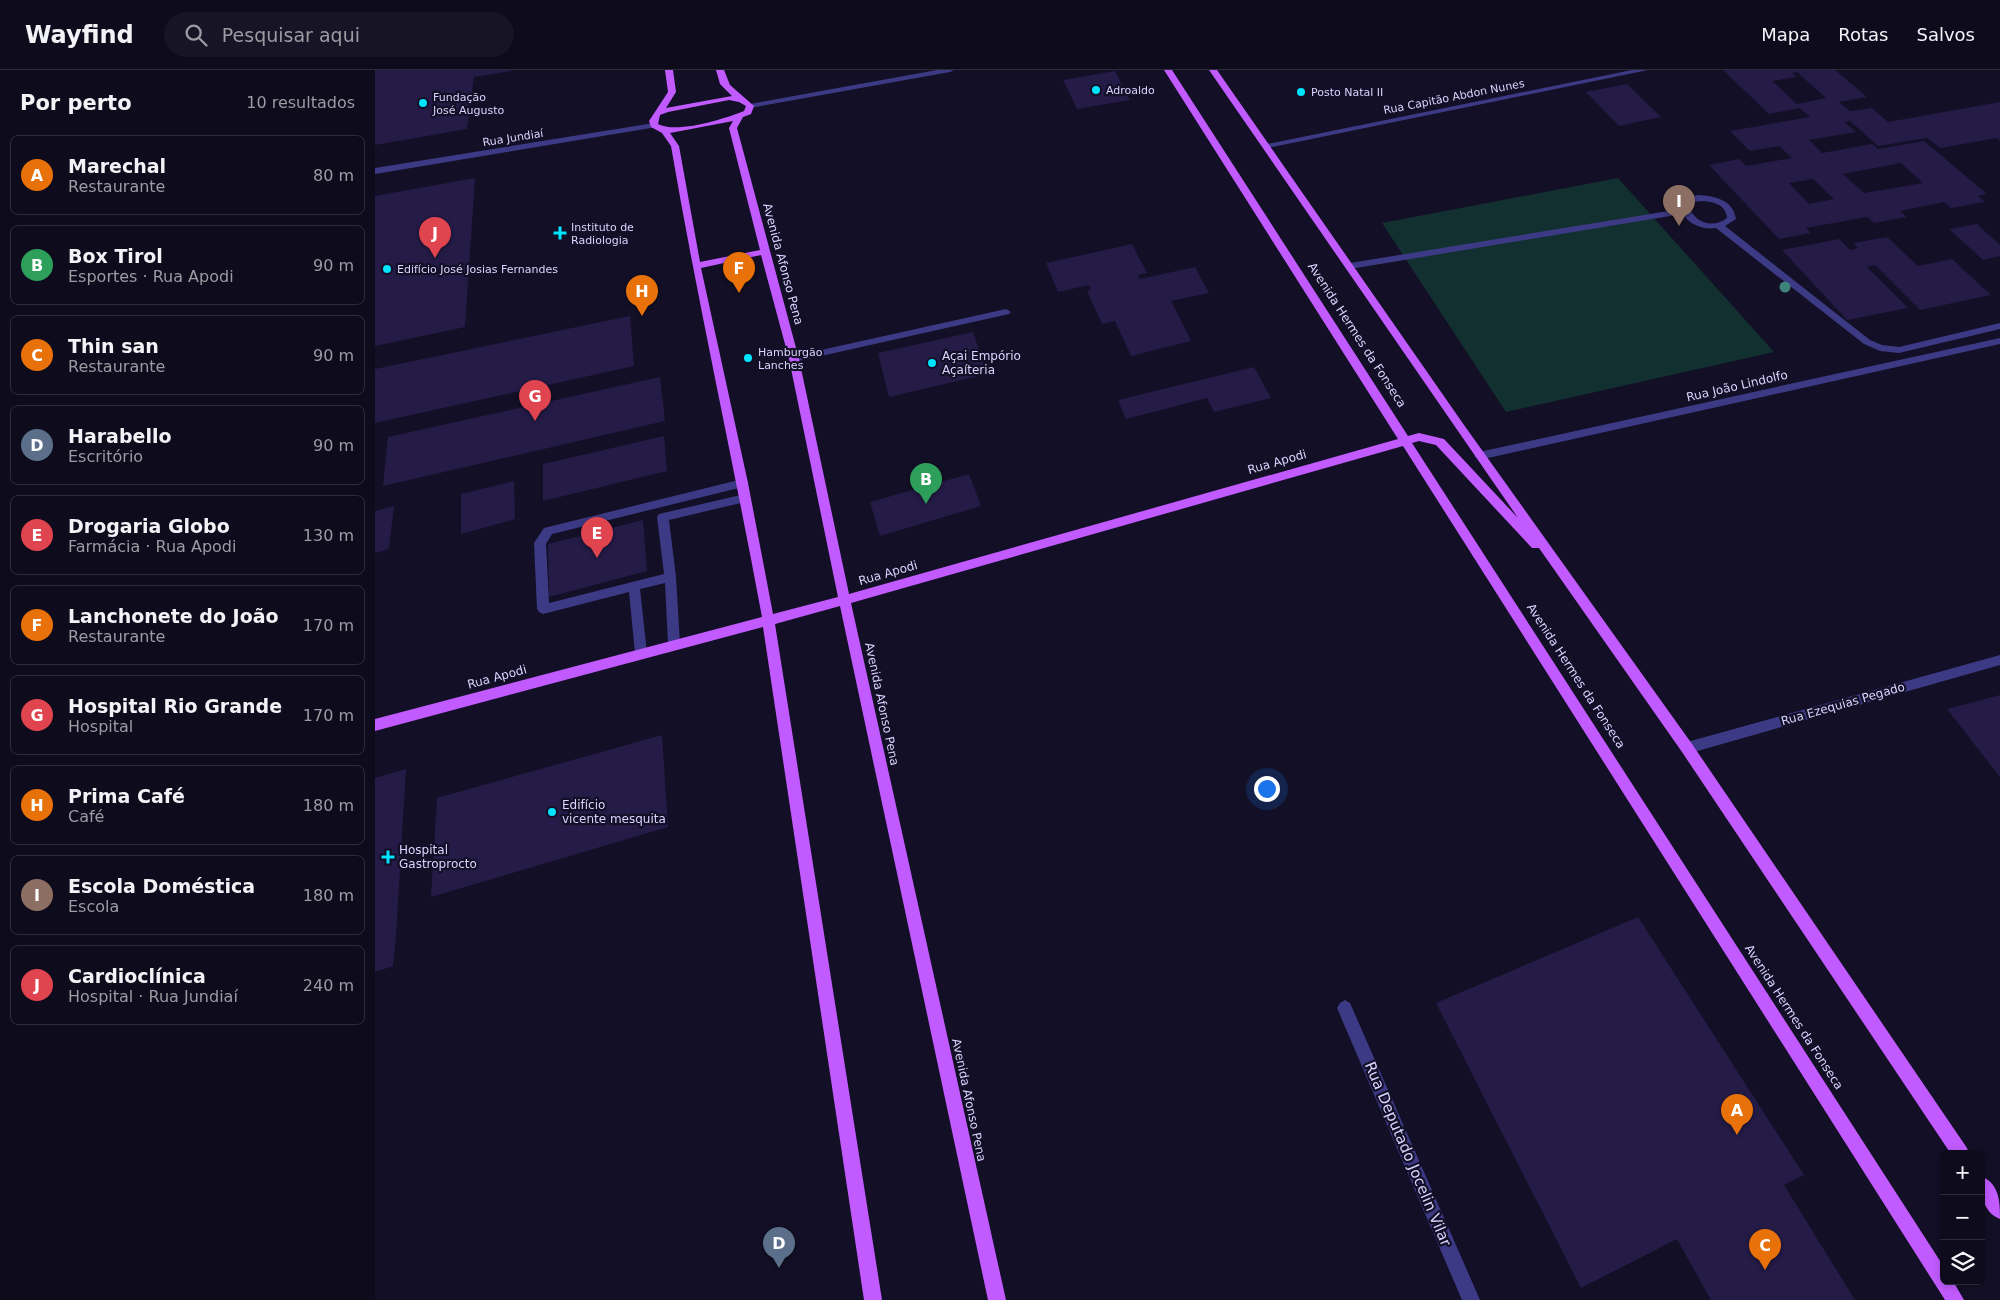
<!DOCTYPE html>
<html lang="pt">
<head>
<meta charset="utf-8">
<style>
	:root { --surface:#0e0b1c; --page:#171425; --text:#f1f3f6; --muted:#9b9ba3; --line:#2e2b3b; --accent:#00e5ff }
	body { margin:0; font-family:"DejaVu Sans",sans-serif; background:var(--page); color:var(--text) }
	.controls { position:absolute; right:15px; bottom:15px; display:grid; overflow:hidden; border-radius:8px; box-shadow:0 2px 8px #0003 }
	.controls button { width:45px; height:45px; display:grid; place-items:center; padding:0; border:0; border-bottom:1px solid var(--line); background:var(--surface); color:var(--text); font:25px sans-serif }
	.you { position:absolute; left:891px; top:718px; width:18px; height:18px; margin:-12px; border:4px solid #fff; border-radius:50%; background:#1a73e8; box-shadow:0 0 0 8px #1a73e833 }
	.badge { display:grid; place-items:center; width:32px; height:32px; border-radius:50%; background:var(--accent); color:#fff; font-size:16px; font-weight:700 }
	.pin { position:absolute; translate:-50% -41px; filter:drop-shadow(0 1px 2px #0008) }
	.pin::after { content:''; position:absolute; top:26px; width:18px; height:15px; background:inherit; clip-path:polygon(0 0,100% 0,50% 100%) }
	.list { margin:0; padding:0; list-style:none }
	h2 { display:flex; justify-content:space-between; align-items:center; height:65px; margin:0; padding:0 20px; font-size:21px }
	h2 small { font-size:16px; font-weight:400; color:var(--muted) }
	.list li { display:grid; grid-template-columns:32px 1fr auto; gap:15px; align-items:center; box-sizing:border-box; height:80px; margin:0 10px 10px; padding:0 10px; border:1px solid var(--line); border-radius:8px }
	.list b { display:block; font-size:19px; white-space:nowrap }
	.list p { margin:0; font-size:16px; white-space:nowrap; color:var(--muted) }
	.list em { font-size:16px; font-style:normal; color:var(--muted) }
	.icon { flex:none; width:28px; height:28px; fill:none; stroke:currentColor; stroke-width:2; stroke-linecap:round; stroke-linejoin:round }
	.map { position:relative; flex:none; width:1625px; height:1230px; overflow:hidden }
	header { display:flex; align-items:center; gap:30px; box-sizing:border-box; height:70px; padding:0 25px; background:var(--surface); border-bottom:1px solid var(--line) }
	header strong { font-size:24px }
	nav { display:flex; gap:28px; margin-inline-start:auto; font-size:18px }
	.search { width:350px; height:45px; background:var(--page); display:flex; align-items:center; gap:12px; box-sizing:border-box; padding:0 18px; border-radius:28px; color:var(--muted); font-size:19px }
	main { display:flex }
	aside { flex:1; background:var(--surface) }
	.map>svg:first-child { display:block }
</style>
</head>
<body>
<header>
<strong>Wayfind</strong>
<div class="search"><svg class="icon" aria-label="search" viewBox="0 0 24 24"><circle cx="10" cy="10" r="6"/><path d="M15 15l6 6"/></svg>Pesquisar aqui</div>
<nav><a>Mapa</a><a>Rotas</a><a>Salvos</a></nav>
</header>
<main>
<aside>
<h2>Por perto<small>10 resultados</small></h2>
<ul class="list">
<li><span class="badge" style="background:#e8710a">A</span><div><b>Marechal</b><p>Restaurante</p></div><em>80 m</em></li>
<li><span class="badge" style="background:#2e9e5b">B</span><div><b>Box Tirol</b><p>Esportes · Rua Apodi</p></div><em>90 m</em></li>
<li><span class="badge" style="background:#e8710a">C</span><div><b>Thin san</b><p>Restaurante</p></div><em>90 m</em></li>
<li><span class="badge" style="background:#5c6f8a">D</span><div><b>Harabello</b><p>Escritório</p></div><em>90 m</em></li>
<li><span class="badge" style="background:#e0444e">E</span><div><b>Drogaria Globo</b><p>Farmácia · Rua Apodi</p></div><em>130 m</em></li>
<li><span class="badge" style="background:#e8710a">F</span><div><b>Lanchonete do João</b><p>Restaurante</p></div><em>170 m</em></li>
<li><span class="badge" style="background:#e0444e">G</span><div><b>Hospital Rio Grande</b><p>Hospital</p></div><em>170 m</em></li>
<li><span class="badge" style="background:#e8710a">H</span><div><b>Prima Café</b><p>Café</p></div><em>180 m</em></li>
<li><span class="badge" style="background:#8d6e63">I</span><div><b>Escola Doméstica</b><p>Escola</p></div><em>180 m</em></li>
<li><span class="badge" style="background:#e0444e">J</span><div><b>Cardioclínica</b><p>Hospital · Rua Jundiaí</p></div><em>240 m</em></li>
</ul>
</aside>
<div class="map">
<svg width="1625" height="1230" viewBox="0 0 1625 1230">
	<rect width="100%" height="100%" fill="#130f26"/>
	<!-- green -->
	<path fill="#12302f" d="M1243,108L1399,282L1131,342L1007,153Z"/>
	<!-- building -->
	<path fill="#241b47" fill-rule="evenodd" d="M0,0H135L136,1L99,7L92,59L0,75Z
		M1348,0H1460L1492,27L1464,32L1475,41L1497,38L1513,52L1625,32V71L1622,68L1565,78L1552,68L1503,76L1475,51L1469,52L1481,62L1434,70L1447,83L1497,74L1503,79L1549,71L1612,124L1603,126L1610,132L1576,138L1569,132L1525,141L1532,147L1499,153L1492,147L1431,158L1436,163L1404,169L1334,95L1364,89L1371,96L1417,88L1404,76L1375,81L1355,61L1435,47L1425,38L1394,44ZM1422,2L1451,28L1422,34L1397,11L1422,7L1417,3ZM1526,93L1548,113L1489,123L1468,104ZM1438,109L1459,129L1434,134L1414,113Z
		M740,1L755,30L702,39L688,10Z
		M1252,14L1286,47L1244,56L1211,22Z
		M100,108L90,257L0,276V126Z
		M1602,154L1625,175V186L1608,190L1574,159Z
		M1512,167L1543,196L1577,189L1616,225L1545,240L1500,195L1492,197L1533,238L1472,250L1407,180L1464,169L1475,180L1483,178L1478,173Z
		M757,174L772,203L763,205L765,209L820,197L834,223L796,231L816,271L756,286L740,251L727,254L712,221L716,220L714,215L683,222L671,193Z
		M255,246L259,296L0,353V299Z
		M598,262L612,304L514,327L503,283Z
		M879,297L896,328L839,342L832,328L751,349L743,330Z
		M285,307L290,351L8,416L13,367Z
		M289,366L292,401L168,431V394Z
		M594,404L606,436L505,466L495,432Z
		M139,411L140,449L86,464V424Z
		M19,436L14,479L0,483V441Z
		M268,450L272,501L174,527L173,474Z
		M1625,625V707L1572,639Z
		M287,665L293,757L56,827L62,728Z
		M31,699L21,865L18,896L0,902V708Z
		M1263,847L1429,1105L1409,1115L1480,1230H1336L1302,1169L1206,1218L1061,933Z"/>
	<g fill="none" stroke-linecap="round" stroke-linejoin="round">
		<!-- minor -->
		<path fill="#3d3a85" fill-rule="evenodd" d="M562,0H579L575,2L375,38L371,36L375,34Z
			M1257,0H1273L892,78L888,76L892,74Z
			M279,53H282V57L0,104V98Z
			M1322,125C1339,126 1358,129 1361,149L1350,156L1495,270L1507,275L1524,277L1625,253V259L1524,283L1505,281L1489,274L1341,158C1328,160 1316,155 1307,144L975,199L970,196L975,193L1306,139L1305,135L1311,128ZM1328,131C1340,132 1351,135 1352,148C1338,159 1318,153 1314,135L1317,132Z
			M631,239L636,242L634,244L419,292L414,289L419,286Z
			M1625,268V274L1104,390L1099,386L1104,382Z
			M368,409L372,410L373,413L372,416L177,464L171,474L174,533L289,504L282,447L284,444L370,424L374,425L376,428L374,431L370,432L294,450L301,507L305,574L303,578H295L293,574L290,513L265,519L272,583L270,587L266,588L262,587L260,583L254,522L168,544L164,542L162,539L159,473L169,458Z
			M1625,585V595L1312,684L1307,682L1306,678L1307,674L1312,672Z
			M970,930L975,933L1105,1230H1087L962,938L965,933Z"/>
		<!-- major -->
		<path fill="#c25bff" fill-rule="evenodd" d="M290,0H298L301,22L291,38L357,26L345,14L341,0H349L355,15L379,36L376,44L368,47L362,58L424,289L474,524L1023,369L789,0H797L1033,366L1044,363L1069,369L1143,448L834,0H842L1089,355L1317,674L1592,1078L1594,1084H1576L1307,682L1164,478H1157L1061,375L1044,371L1037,373L1569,1197V1211H1578L1589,1230H1570L1028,376L476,533L631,1230H613L465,536L400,554L507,1230H489L388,557L0,661V649L387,547C358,390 323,234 296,76L287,63L276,57L274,51L293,22ZM354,30L364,32L371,36L369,41C349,49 302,64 283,54L285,45L293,42ZM358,51L354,58L385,180L325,192L304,76L295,63ZM386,185L414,289L463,527L398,544L373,413L326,198Z
			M1606,1106C1625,1114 1625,1133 1625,1149C1607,1142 1606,1123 1606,1106Z"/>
	</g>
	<!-- trees -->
	<circle fill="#3d827b" cx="1410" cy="217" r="5.5"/>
	<!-- markers -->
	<g fill="#00e5ff" stroke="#130f26" stroke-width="2">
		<circle cx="721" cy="20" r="5"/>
		<circle cx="926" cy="22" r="5"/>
		<circle cx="48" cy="33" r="5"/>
		<path d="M182.5 155.5h5v5h5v5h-5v5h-5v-5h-5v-5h5z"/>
		<circle cx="12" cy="199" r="5"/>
		<circle cx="373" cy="288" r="5"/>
		<circle cx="557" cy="293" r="5"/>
		<circle cx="177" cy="742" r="5"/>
		<path d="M10.5 779.5h5v5h5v5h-5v5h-5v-5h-5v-5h5z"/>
	</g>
	<g text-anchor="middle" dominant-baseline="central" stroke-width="4.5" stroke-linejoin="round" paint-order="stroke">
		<!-- far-poi labels -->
		<g font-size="11" fill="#d9d4ff" stroke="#130f26" text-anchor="start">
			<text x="731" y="20">Adroaldo</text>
			<text x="936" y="22">Posto Natal II</text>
			<text x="58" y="27">Fundação<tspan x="58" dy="13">José Augusto</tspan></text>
			<text x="196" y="157">Instituto de<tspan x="196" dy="13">Radiologia</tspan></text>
			<text x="22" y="199">Edifício José Josias Fernandes</text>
			<text x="383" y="282">Hamburgão<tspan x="383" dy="13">Lanches</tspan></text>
		</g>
		<!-- far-street labels -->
		<g font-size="11" fill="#d9d4ff" stroke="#130f26">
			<text transform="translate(1079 27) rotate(-11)">Rua Capitão Abdon Nunes</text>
			<text transform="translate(138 68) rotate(-9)">Rua Jundiaí</text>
		</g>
		<!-- street labels -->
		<g font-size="12" fill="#d9d4ff" stroke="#130f26">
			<text transform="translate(408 194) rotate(75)">Avenida Afonso Pena</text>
			<text transform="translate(982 265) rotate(57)">Avenida Hermes da Fonseca</text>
			<text transform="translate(1362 316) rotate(-13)">Rua João Lindolfo</text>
			<text transform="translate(902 392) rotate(-16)">Rua Apodi</text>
			<text transform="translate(513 503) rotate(-16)">Rua Apodi</text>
			<text transform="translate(1201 606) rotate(57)">Avenida Hermes da Fonseca</text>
			<text transform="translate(122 607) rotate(-15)">Rua Apodi</text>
			<text transform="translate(507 634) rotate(78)">Avenida Afonso Pena</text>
			<text transform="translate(1468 634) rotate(-16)">Rua Ezequias Pegado</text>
			<text transform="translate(1419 947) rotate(57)">Avenida Hermes da Fonseca</text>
			<text transform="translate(594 1030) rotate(78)">Avenida Afonso Pena</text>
		</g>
		<!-- poi labels -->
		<g font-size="12" fill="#d9d4ff" stroke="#130f26" text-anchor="start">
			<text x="567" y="286">Açai Empório<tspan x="567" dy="14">Açaíteria</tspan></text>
			<text x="187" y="735">Edifício<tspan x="187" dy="14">vicente mesquita</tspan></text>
			<text x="24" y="780">Hospital<tspan x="24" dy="14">Gastroprocto</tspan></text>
		</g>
		<!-- near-street labels -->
		<g font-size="15" fill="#d9d4ff" stroke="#130f26">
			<text transform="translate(1033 1084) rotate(67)">Rua Deputado Jocelin Vilar</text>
		</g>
	</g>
</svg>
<div class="controls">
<button>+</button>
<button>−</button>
<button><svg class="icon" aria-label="layers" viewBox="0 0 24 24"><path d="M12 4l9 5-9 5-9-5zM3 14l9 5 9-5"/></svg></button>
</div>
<div class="you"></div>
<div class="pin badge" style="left:1362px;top:1065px;background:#e8710a">A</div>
<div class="pin badge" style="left:551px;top:434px;background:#2e9e5b">B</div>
<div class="pin badge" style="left:1390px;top:1200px;background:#e8710a">C</div>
<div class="pin badge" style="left:404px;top:1198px;background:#5c6f8a">D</div>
<div class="pin badge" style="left:222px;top:488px;background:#e0444e">E</div>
<div class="pin badge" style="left:364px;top:223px;background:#e8710a">F</div>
<div class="pin badge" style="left:160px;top:351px;background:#e0444e">G</div>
<div class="pin badge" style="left:267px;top:246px;background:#e8710a">H</div>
<div class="pin badge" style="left:1304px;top:156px;background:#8d6e63">I</div>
<div class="pin badge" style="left:60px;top:188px;background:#e0444e">J</div>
</div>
</main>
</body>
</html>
